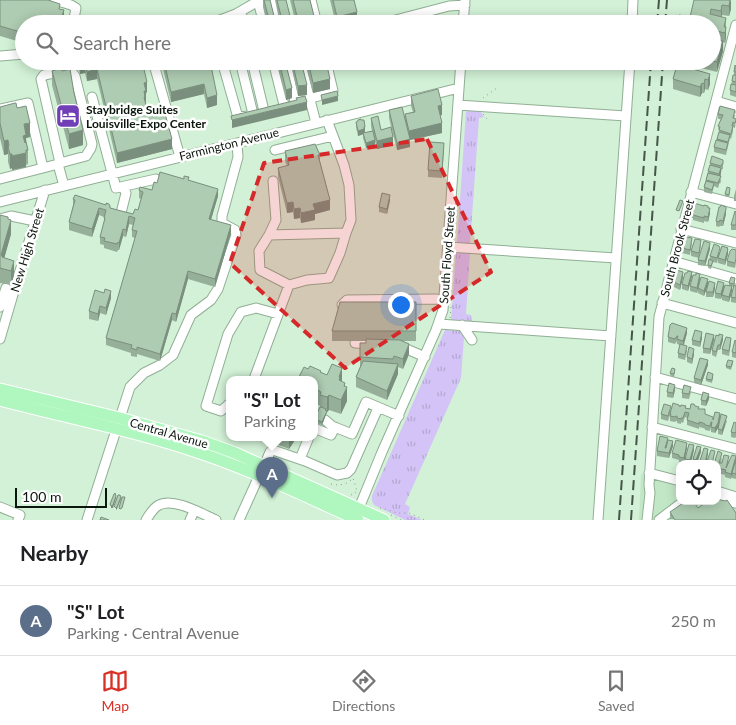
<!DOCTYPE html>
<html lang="en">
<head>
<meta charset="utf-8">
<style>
	:root { --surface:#fff; --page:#f6f6f6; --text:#202124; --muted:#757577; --line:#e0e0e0; --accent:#d93025 }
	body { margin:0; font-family:Lato,sans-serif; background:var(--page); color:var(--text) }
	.controls { position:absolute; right:15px; bottom:15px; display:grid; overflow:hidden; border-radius:10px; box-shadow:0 2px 12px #0003 }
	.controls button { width:45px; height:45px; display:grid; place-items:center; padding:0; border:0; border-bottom:1px solid var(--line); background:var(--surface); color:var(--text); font:25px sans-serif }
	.scale { position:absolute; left:15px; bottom:12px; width:92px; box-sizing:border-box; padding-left:5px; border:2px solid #0b160d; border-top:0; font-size:14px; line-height:18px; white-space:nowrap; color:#0b160d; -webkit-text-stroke:4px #fff; paint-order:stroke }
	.you { position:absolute; left:400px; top:304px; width:18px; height:18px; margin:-12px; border:4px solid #fff; border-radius:50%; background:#1a73e8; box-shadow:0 0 0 8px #1a73e833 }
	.badge { display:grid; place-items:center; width:32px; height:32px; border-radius:50%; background:var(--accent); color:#fff; font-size:16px; font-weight:700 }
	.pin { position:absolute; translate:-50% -41px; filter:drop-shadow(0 1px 2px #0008) }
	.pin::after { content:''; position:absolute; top:26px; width:18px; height:15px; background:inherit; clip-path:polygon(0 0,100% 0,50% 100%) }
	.popup { position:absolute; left:226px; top:376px; width:92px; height:65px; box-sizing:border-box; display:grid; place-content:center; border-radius:10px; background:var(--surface); filter:drop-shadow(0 1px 4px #0005); font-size:16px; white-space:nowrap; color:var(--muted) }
	.popup b { font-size:19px; color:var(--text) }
	.popup::after { content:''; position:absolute; left:50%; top:100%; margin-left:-10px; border:10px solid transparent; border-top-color:var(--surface) }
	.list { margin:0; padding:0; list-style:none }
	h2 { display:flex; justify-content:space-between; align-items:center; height:65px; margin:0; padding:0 20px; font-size:21px }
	h2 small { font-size:16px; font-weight:400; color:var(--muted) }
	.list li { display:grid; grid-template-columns:32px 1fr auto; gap:15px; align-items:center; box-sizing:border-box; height:70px; padding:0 20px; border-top:1px solid var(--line) }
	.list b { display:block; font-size:19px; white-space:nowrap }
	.list p { margin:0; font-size:16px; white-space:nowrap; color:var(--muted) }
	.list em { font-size:16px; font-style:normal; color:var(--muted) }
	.icon { flex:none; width:28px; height:28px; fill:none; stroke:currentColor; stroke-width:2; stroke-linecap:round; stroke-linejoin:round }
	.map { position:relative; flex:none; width:736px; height:520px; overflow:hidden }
	.search { position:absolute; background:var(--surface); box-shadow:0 2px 12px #0003; left:15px; right:15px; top:15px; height:55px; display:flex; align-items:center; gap:12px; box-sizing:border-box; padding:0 18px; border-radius:28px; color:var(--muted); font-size:19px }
	.sheet { height:135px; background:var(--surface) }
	nav { display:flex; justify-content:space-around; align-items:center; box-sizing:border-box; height:70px; border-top:1px solid var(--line); background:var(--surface); font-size:14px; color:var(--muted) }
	nav a { display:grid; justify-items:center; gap:2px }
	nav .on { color:var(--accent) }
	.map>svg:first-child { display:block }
</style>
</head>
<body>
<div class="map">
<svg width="736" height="520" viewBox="0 0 736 520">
	<defs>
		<pattern id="grass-tufts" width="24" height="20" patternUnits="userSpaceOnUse" patternTransform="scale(1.25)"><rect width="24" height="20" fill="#d3c3f6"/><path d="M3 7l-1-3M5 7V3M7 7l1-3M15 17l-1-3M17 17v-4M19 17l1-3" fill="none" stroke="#b4a7d2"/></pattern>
	</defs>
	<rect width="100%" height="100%" fill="#d2f1d6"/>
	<!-- built -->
	<path fill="#c2e7c7" d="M641,474L680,483V501H717L736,498V520H639Z"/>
	<!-- grass -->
	<path fill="url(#grass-tufts)" d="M468,110L480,111L484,117L479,118L470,244L457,243L466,112Z
		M456,251L470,252L466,314L471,315L472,323L451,321Z
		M445,330L463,331L467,337H464L461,378L405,504L410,507L408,514L422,520H405L374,505L372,501V496Z"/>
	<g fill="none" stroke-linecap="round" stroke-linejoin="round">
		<defs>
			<path id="minor" d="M55,0L71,5L76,8L73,24
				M271,0L277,24
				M311,0L317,24
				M258,1L264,24
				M241,12L244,24
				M214,24L215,22L236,14L260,0
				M380,24L449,6L465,5
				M463,24L465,0
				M632,24L633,0
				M0,56L24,54
				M153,61L180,157
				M222,61L237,114L240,117L248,116
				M240,61L253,114
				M252,61L264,111
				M273,61L284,105
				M286,61L295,102
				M300,61L316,123
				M92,97L116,188L156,179
				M296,101L332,93L333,91L326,61
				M716,101L736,107
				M458,105L626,116
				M0,109L28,103L43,168L0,179
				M275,150L333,136
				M58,164L60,163L41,79L44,75L70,70L75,76L92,144L91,148L86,156L60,163
				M43,168L58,164L64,186
				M273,181L276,220L269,235L259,251L260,270L289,285
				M691,192L736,204
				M0,202L459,88
				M121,213L126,193L123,187
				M0,219L11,216L35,221
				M681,229L736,243
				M269,235L346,233L351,220L349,185L344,165L327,120
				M448,247L616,258
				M673,261L736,279
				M662,303L736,323
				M342,305L347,300L435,299L445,300
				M0,307L6,288
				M439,324L611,336
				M462,325L472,340
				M0,339L19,274L45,190
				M355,343L372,344
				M400,346L425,357
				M655,377L736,399
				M254,379L289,285L307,280L329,278L340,253L346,233
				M230,403L221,411L206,406L228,334L241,312L256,308L278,314
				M314,416L325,420L332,426L352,434L366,402L399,416
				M652,427L736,449
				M314,428L331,435L335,427
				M300,459L309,437
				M264,466L270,452L273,450L305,461L337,475L347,473L351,469L378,408
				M649,473L680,481
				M717,491L736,497
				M717,499L736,503
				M0,507L20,515L18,520
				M357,513L382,452L436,330L443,310L461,61
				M87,520L130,387L144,373L160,365L173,355L191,315L211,300L218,289L236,235L235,230L222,223V216L238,157L237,143
				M146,520C150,514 153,508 159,505C173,497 202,514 216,520
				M190,520L194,511
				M239,520L259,476
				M598,520L630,61
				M647,520L650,493L649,485L659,317L736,25
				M659,520L684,501"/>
			<path id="major" d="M0,389L120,418L202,441L235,453L264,466L384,520
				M0,400C68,418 137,431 203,454C256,472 307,497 358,520"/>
		</defs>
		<!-- minor casing -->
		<use href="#minor" stroke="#91af95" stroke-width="11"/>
		<!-- major casing -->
		<use href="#major" stroke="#fff" stroke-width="13"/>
		<!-- path -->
		<path stroke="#89a08c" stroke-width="1" stroke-dasharray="1 4" stroke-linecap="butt" d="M471,22L472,16
			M483,98L497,88
			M483,114L487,119
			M450,318L451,307
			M331,484C339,486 347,485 353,478L357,491
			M351,495L355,493L358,490
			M380,508L385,509L397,513H409L425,520
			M391,515L401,520"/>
		<!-- minor -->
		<use href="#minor" stroke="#fff" stroke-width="9"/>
		<!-- major -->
		<use href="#major" stroke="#b0f7bf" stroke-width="11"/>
		<!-- rail -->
		<path stroke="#455648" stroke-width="2" stroke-dasharray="10 5" stroke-linecap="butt" d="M657,24L659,0
			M665,24L667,0
			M619,520L651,61
			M631,520L663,61"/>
	</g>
	<!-- wall -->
	<path fill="#96af99" d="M0,0L60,9L64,20L63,24H24V43L0,36Z
		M263,0H270L276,24H267L263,7Z
		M275,0H286L292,24H280Z
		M290,0H310L316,24H296Z
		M330,0H354L357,22L349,24H336Z
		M731,0V9L729,16L722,15V17L726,18V37L725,43L723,42V51L717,72L689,65L688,68L710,74V84L708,90L705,89L704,93H702L700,97L673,89V79L675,71L676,61H712V24L690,17Z
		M77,61H142L147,92L146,93L145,101L148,114L172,149L117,163L97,79L87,81L85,73L80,74Z
		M161,61H210L217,105L207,108L204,94L171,102Z
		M276,61H285L292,98L286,100Z
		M290,61H301L307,95L298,96Z
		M305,61H326L330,89L313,93Z
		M736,66V97L730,95V90L732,81L734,75V72Z
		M52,71H62L74,93L83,145L69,149L52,85Z
		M411,96L442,115H440L442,133L410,140V147L397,150L389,118V110L405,118V114L413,112L411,106Z
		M0,107L30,137L26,138L28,150V164L26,165V167L12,170V168L10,169L8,162V154L4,155L0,138Z
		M718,114L735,115L734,119H736L735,128L733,127V131L731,139L730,138L726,155L714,152V147L719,132L718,126L721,119H718Z
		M371,118L381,130L393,145L377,149L375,141V145L366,148L363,138V134L358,136L356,127V122L365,132H364V133L372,131L371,126Z
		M444,150L442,178L428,177V170Z
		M285,151L320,155V162L330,210L315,214V220L301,223L300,218L294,219L293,212L287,213L278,177V168L287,166L285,161Z
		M712,156L723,160V169H722L720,176L721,181L720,184L719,183L718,188L714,186L712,194L704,192V187Z
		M189,180L218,196L211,220L231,233L215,287L188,279L176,322L172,320L160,361L137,354V357L131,356V353L106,345V338L135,238L132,237V230L133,225L129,224L126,237L123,236L119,250H118L117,252L104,248V245L100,244V237L104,224V217L99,215L92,237L69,230V222L73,205V199L110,208L133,214L138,210L141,199L139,198V190H152L157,183Z
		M736,189V201H734V196Z
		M730,191L729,197L725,196V194Z
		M390,200L387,214L379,212V207Z
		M708,208L710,213L708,222L704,221V223L693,220V218H692V213Z
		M736,212V230H731V225Z
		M726,214L723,226H720L719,227L716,226V221Z
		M0,215L8,219L11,234L4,258L14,275L11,285L0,283Z
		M692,243L690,255L682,253V248Z
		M701,245L699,258L691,256V251Z
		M710,249L705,266L698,265V260Z
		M728,249V254L725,265L718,263V259L717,263L713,262L711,269L708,268L710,256Z
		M727,261L736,263L735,268L727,266Z
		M692,272L688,291L682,289V284L687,273Z
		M696,275L700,279L697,293L690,291V286Z
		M683,277L680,290L674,287V282Z
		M735,281L734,285L736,286V303L731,302V297L733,287L732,286V291L729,302L722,300V295L729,286V283Z
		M708,284L704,296L698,293V288Z
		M715,288L713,297H706V292Z
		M724,288L721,299L715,298V293Z
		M111,298L106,315L100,313L98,321L89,319V311Z
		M416,302V341H403L409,354L403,369L398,367V374L387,400L356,387V377L360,367V357L366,343V341H332V331Z
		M687,333L684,345L687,351L685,360L678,358V353L680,345L677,344V341L675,344L668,342V337Z
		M702,338L700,347L692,345V340Z
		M714,340L710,354L703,353V348Z
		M723,340L720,350H718L716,357L712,355V350Z
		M736,341V358L732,357V352Z
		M731,343L729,356L722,354V349Z
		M694,354L692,364L687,362V357Z
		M733,363L731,370L726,368V366Z
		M708,365L701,385L694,383V378Z
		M308,369L321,373L342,382L345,386L347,401L341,414L329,410L327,412L322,425L314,421V419L320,407V406L314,402V379H298Z
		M675,371L674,377L670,375V373Z
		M713,377L712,383L706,381V379Z
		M675,390L673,398L667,397V392Z
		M691,392L689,399L682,398V393Z
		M709,399L706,406L701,405V400Z
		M695,406L713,420L720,418L718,428L715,433L711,432V427L710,431L705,430V429L703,428L699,427V429L687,425V418L685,417L683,423L681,422V424L677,423V421H676L675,422L670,421V415L668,421L661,419V414L680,407L690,409Z
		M721,414L727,421L722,435L718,434V429Z
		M736,423V437L735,438L731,437V432Z
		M276,437H297L289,449L276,444Z
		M668,443L673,446L669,458L657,456V451Z
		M687,448L684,463L679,462V460L672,458V453Z
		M694,450L691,464H685V459Z
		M701,452L697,464H693V459Z
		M722,458L721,463H722L729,461H736V479L732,478V473L731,479L725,477V475L717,473V464Z
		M698,508L736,520L670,519V512Z"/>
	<!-- shaded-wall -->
	<path fill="#7a8f7d" d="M731,0V9L729,16V6Z
		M722,5V15L721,21V11Z
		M64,10V20L63,24H60Z
		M357,12V22L349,24H337V17Z
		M726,27V37L725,43V33Z
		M723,41V51L717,72V62Z
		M688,61H689V65L686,77V67Z
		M85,63V73L80,74V64Z
		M97,69V79L87,81V72Z
		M710,74V84L708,90V80Z
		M330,79V89L313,93V83Z
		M705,79V89L704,93V84Z
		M147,82V92L146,93V101L144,107V83Z
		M702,83V93L700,97V87Z
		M204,84V94L171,102V92Z
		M307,85V95L298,96V86Z
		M292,88V98L286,100V90Z
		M217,95V105L207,108V98Z
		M338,96V101L322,105V100Z
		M307,102V110L232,128V120Z
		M442,105V115L438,116V106Z
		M30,123V137L26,138V150L23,151L24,124Z
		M442,123V133L410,140V147L397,150V143L409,140V131Z
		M365,127V132H364V134L358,136V131Z
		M83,130V145L69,149V134Z
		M393,137V145L377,149V141Z
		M172,139V149L117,163V153Z
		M8,140V154L4,155V141Z
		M375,140V145L366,148V143Z
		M26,153V167L12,170V156Z
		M10,154H12V168L10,169Z
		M721,168V173L718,188L719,174Z
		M218,189V196L209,226V219Z
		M390,195V200L387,214V209Z
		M330,200V210L315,214V220L301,223V213L313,204Z
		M293,202V212L287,213V203Z
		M99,208V215L92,237V229Z
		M300,208V218L294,219V209Z
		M710,208V213L708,222V217Z
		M726,209V214L723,226V221Z
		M129,216V224L126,237V230Z
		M8,217V230L11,220V234L1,270V255Z
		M231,225V233L215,287V279Z
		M123,229V236L119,250V243Z
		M710,244V249L705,266V261Z
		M728,249V254L725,265V260Z
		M14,261V275L11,285V271Z
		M188,271V279L176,322V314Z
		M683,272V277L680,290V285Z
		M692,272V277L688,291V286Z
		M700,274V279L697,293V288Z
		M708,279V284L704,296V291Z
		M715,283V288L713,297V292Z
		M724,283V288L721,299V294Z
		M732,286V291L729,302V297Z
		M111,291V298L106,315V308Z
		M100,306V313L98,321V314Z
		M172,313V320L160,361V354Z
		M687,328V333L683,346V341Z
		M702,332V338L700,347V342Z
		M714,335V340L710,354V349Z
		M723,335V340L720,350V345Z
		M409,344V354L403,369V359Z
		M694,349V354L692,364V359Z
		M708,360V365L701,385V380Z
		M398,364V374L387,400V391Z
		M342,368V383L340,392L339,377Z
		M345,383V391L347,387V401L341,414V400Z
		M675,385V390L673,398V393Z
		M709,394V399L706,406V401Z
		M329,395V410L327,412L322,425V422L327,411V397Z
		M720,413V418L718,428L715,433V428Z
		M725,420V425L722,435V430Z
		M289,437H297L289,449Z
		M673,441V446L669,458V453Z
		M687,443V448L684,463V458Z
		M694,445V450L690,464V460Z
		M701,447V452L696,464V460Z
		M708,449V454L706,464H705Z
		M736,456V461L731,479V474Z
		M116,496V498L113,508H111V506Z
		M121,497V499L117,509L116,510V508Z"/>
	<!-- building -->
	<path fill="#aeccb2" stroke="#7a8f7d" d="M0,0H48L60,4L59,9L64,10L60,22L45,18L43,24H24V33L0,26Z
		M264,0H270L276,24H270Z
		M277,0H286L292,24H283Z
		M293,0H310L316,24H299Z
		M333,0H354L357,12L337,17Z
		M694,0H730L729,6L722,5L721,11L711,9L710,14L726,18L724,27H726L725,33L712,30V24H678L679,15L690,17Z
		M199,17L201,24H171Z
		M417,21L418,24H406Z
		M712,38L723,41L717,62L712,61Z
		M80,61H142L147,82L144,83L146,91H144L145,97H144L148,114L164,110L172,139L117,153L97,69L87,72L85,63L80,64Z
		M164,61H210L217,95L207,98L204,84L171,92Z
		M279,61H285L292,88L286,90Z
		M292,61H301L307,85L298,86Z
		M308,61H326L330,79L313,83Z
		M676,61H688L686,67L710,74L708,80L705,79L704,84L702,83L700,87L673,79L677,65H675Z
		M735,65L736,66V72H734Z
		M61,68L62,71L70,69L74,93L83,130L69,134L52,71Z
		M733,75H736V82L732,81Z
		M731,84L736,85V92L730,90Z
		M438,89L442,105L438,106L442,123L409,131L405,114L415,112L411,96Z
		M337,91L338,96L322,100L321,95Z
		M305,96L307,102L232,120L231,116L297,100L296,98Z
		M15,103H16L17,108L26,106L30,123L24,124L26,135L23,136L25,143L26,142L28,150H26V153L12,156V154H10L8,147L9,146L8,140L4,141L0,123V107Z
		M720,106L735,110L733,118L736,119V120L735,123L733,122L732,126H733L731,134L719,130L720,127L718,126L723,115L718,114Z
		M402,107L410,139L397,143L389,110Z
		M378,116L381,130L391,127L393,137L377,141L371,118Z
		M361,119V120H364L365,127H364V129L358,131L356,122L358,121V120Z
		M373,131L375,140L366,143L363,133Z
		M719,132L730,135L728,142L717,139Z
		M716,140L728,143L726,150L714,147Z
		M430,142L444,143L442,171L428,170Z
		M315,144L320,155H318L330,200L313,204L315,210L301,213L300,208L294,209L293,202L287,203L278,168L289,165L285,151Z
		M712,156L723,160V164H722L721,166L710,163Z
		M710,165L721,168L719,174L708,171Z
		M160,172L184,179V176L189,177L188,180L218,189L209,219L231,225L215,279L188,271L176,314L172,313L160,354L137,347V350L131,348L132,345L106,338L137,231L132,230L135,218L129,216L126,230L123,229L119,243L118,242L117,244L104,241L105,238L100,237L105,218H104L106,210L99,208L92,229L69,222L75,200L73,199L75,195L106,205V203L109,204L110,206V208L133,214L135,209L138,210L143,192L139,190L140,187L152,190L154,182L157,183Z
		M708,173L721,176L718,183L706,180Z
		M706,181L714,183L712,190L704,187Z
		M727,187L730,188L729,195L725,194Z
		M382,193L390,195L387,209L379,207Z
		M680,200L683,201L679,211L676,210Z
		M694,203L704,206V205L708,206V208H710L708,217L704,216V218L693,215L694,214L692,213Z
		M721,205L726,207V209L723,221L720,220L719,222L716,221L719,207H720Z
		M735,211L736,212V225H731Z
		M0,215L8,217V219L11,220L1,255L2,256V257L14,261L11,271L0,268Z
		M686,237L692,238L690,250L682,248Z
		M695,239L701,240L699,253L691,251Z
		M704,241L710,243V244L705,261L698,260Z
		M714,244L719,246L720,248L717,258L710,256Z
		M722,246L728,248L727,249H728L725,260L718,258Z
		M732,249L736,250V258L735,263L727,261L730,251Z
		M709,259L713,261L711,266L708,265Z
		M677,270L683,272L680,285L674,282Z
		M688,271L692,272L688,286L682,284L685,273H687Z
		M696,273L700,274L697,288L690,286L693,275H696Z
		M701,277L708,279L704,291L698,288Z
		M731,277L735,278L734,284L729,283Z
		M709,281L715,283L713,292H706Z
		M718,281L724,283L721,294L715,293Z
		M725,285L732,286L729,297L722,295Z
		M734,285L736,286V298L731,297Z
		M105,289L111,291L106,308L100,306L98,314L89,311L95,290L104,293Z
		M340,302H416V331H332Z
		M672,323L687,328L683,341L677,339L678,336H677L675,339L668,337L670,325Z
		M695,330L702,332L700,342L692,340Z
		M706,333L714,335L710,349L703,348Z
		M719,334L723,335L720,345H718L716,352L712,350L716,335L719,336Z
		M726,337L731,338L729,351L722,349Z
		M366,339L400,340L409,344L403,359L394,356L393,359L360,357V343H366Z
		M735,340L736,341V353L732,352Z
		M680,344L687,346L685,355L678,353Z
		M689,347L694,349L692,359L687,357Z
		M700,358L708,360L701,380L694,378Z
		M728,360L733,361L731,367L726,366Z
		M363,361L398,364L387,391L356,377Z
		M332,364L342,368L339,377L340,378L339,380L345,383L344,386L347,387L341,400L329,395L327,397L320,395L321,392L314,388V379H294L295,377L298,379L304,367L308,369L310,366L321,371L320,372L327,375Z
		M672,368L675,369L674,374L670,373Z
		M708,372L713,374L712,380L706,379Z
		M669,383L675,385L673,393L667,392Z
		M684,385L691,387L689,394L682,393Z
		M703,392L709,394L706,401L701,400Z
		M673,403L679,405L680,407L681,405L686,406L685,408L690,409L691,404H694L695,406L699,407L698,409H705V414L713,417V420L715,412L720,413L718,423L715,428L711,427L712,422H711L710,426L705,425V424L703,423L699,422V424L687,420L689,413L685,412L683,418H681V419L677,418V416H676L675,417L670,416L671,414H670Z
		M664,404L671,406L668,416L661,414Z
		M320,407H321L326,409L325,410L327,411L322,422L314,419Z
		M721,414L727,416L722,430L718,429Z
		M734,422L736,423V432L735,433L731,432Z
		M660,436L668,438L665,448H666L668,440L673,441L669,453L657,451Z
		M676,440L687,443L684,458L679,457V455L672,453Z
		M689,444L694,445L690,460L685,459Z
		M697,446L701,447L696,460L693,459Z
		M704,448L708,449L705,464H699Z
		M711,450L715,451L712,464H706Z
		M718,451L722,453L719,463H722L724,455L729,456L726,468L732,455L736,456L731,474L725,472L726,470L717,468V464H714Z
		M735,463H736V474L732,473Z
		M115,493L116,496L113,505L111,506L110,504L114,494Z
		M118,495H120L121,497L117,507L116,508L114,506Z
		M122,497H125L122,508L120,509L119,508Z
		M717,499L725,501L727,500L736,513V520H675L670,512L686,501H693L698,508L708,501H717Z
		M101,517L109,520H100Z"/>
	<!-- marked area -->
	<path fill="#d62828" fill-opacity="0.2" stroke="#d62828" stroke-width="4" stroke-dasharray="10 6" stroke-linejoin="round" d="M427,139L491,272L345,368L230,263L264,163Z"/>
	<!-- icons -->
	<defs>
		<symbol id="hotel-square" viewBox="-11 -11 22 22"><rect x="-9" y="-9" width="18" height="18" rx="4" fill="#703eb5" stroke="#fff"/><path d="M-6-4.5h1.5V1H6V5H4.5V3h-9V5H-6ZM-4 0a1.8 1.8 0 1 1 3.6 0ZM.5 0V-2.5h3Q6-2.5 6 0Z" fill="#fff"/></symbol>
	</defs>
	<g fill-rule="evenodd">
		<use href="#hotel-square" x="54" y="102" width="28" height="28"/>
	</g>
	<g text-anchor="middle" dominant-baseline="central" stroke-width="5" stroke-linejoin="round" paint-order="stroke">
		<!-- poi labels -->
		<g font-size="12" font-weight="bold" fill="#0b160d" stroke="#fff" text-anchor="start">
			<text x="86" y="109">Staybridge Suites<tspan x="86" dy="14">Louisville-Expo Center</tspan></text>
		</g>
		<!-- street labels -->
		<g font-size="12" fill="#0b160d" stroke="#fff">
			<text transform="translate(229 144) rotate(-14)">Farmington Avenue</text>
			<text transform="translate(677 248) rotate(-75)">South Brook Street</text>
			<text transform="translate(27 250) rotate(-73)">New High Street</text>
			<text transform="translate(447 255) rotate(-86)">South Floyd Street</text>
			<text transform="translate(169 433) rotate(16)">Central Avenue</text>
		</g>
	</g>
</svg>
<div class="controls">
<button><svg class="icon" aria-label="locate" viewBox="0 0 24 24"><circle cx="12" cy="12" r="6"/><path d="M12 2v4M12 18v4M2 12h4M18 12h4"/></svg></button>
</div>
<div class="scale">100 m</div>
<div class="you"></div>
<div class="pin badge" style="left:272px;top:498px;background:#5c6f8a">A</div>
<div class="popup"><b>&quot;S&quot; Lot</b>Parking</div>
<div class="search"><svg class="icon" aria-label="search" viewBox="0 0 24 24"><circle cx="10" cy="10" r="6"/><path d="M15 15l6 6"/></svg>Search here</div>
</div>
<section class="sheet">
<h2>Nearby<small></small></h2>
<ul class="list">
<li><span class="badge" style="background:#5c6f8a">A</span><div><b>&quot;S&quot; Lot</b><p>Parking · Central Avenue</p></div><em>250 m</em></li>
</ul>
</section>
<nav>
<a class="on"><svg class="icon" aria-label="map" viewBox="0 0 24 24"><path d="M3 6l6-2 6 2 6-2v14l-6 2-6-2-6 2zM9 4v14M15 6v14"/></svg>Map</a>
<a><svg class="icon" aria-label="directions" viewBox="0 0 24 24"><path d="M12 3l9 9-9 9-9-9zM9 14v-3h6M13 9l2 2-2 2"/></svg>Directions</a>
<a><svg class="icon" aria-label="saved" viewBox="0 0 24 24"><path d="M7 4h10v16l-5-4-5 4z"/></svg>Saved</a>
</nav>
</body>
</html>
